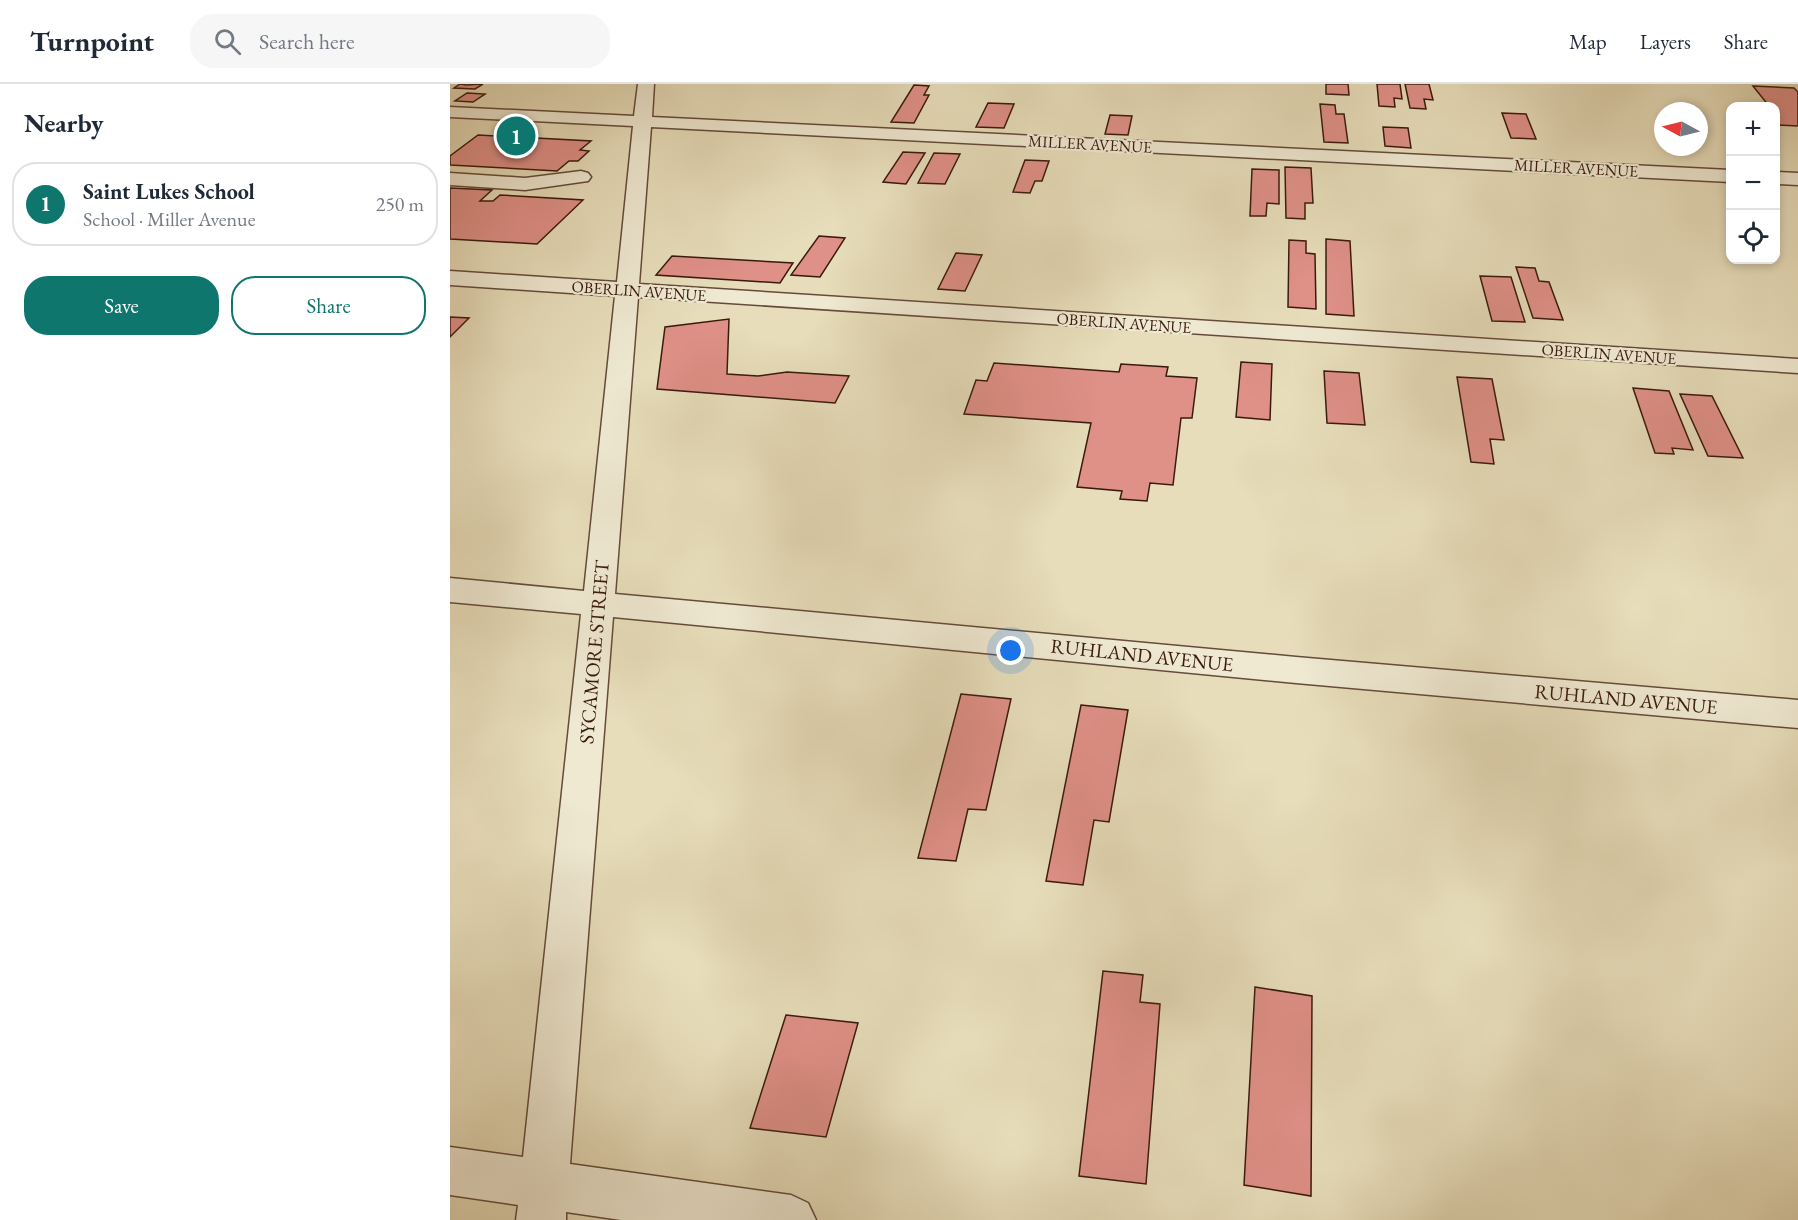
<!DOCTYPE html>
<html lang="en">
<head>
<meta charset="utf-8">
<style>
	:root { --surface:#fff; --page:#f6f6f7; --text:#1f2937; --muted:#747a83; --line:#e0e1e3; --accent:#0f766e }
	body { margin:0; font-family:"EB Garamond",serif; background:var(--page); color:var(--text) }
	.controls { position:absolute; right:18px; top:18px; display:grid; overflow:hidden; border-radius:12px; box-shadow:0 3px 9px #0003 }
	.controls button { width:54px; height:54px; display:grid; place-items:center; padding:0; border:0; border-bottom:2px solid var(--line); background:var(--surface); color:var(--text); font:30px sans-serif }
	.compass { position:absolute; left:1204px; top:18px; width:54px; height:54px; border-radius:50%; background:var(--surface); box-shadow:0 3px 9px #0003; rotate:277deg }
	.you { position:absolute; left:561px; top:567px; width:21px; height:21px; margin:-15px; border:4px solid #fff; border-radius:50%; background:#1a73e8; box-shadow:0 0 0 9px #1a73e833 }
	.badge { display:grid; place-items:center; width:39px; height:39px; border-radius:50%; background:var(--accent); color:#fff; font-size:20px; font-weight:700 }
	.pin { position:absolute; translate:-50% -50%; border:3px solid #fff; box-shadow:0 2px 6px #0006 }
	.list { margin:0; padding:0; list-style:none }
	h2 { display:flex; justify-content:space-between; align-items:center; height:78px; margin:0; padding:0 24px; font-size:26px }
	h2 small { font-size:20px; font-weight:400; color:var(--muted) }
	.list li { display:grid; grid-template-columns:39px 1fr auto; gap:18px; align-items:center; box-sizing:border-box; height:84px; margin:0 12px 12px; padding:0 12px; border:2px solid var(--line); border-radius:24px }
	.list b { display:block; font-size:22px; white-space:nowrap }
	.list p { margin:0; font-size:20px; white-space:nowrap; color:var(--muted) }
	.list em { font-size:20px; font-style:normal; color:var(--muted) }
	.actions { display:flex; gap:12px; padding:18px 24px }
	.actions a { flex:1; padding:14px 0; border:2px solid var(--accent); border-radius:24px; text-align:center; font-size:21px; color:var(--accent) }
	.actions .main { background:var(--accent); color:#fff }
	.icon { flex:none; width:33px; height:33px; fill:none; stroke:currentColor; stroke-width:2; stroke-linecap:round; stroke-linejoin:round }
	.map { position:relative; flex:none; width:1348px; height:1136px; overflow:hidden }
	header { display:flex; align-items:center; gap:36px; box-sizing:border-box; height:84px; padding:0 30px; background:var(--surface); border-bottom:2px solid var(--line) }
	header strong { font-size:28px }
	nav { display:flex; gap:33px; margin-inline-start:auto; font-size:21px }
	.search { width:420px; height:54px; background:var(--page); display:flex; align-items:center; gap:15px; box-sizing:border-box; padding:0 21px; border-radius:24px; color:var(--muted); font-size:22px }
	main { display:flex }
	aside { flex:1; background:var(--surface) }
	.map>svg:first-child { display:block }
</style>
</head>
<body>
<header>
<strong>Turnpoint</strong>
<div class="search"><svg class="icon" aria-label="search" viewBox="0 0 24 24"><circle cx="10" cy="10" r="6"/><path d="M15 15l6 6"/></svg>Search here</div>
<nav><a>Map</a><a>Layers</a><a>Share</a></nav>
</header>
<main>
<aside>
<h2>Nearby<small></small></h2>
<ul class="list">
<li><span class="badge">1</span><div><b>Saint Lukes School</b><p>School · Miller Avenue</p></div><em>250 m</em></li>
</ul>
<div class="actions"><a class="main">Save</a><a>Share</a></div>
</aside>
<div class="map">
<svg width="1348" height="1136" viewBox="0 0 1348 1136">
	<rect width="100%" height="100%" fill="#e7ddba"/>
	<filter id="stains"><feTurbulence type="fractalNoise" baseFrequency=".00333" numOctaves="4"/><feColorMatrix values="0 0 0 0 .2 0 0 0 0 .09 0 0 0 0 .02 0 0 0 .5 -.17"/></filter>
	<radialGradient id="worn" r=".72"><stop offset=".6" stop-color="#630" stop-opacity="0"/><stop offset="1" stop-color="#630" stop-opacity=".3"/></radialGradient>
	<!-- building -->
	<path fill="#df9087" stroke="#3a1a0e" stroke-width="1.5" d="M10,0L16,1L33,0L25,5L4,4Z
		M876,0H898L899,11L876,10Z
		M927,0H950L952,15L944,14L945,23L929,22Z
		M955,0H979L983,16L974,15L976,25L960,24Z
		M464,1L479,2L474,11H479L464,39L441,38Z
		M1303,2L1344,4L1348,8V42L1326,41V22H1319Z
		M17,9L35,10L23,18L5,17Z
		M538,19L564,20L554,44L526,43Z
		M870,20L885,21L886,30H894L898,59L874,58Z
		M1052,29L1076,30L1086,55L1061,54Z
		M660,31L682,32L678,51L655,50Z
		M933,43L958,44L961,64L935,62Z
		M28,51L141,57L130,66L139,67L128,77H119L107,87L0,81V72Z
		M453,68L475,69L456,100L433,98Z
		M484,69L510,70L495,100L468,99Z
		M575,76L599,77L592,97H585L580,109L563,108Z
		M835,83L861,84L863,119H855V135L836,134Z
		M802,85L829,86V120L817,119L816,132H800Z
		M0,104L42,106L30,117H43L50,111L133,116L87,160L0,155Z
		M369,152L395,154L370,193L341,191Z
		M876,155L900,157L904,232L876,230Z
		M839,156L856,157V169L865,170L866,225L838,223Z
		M506,169L532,171L515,207L488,205Z
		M222,172L343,179L330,199L206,191Z
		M1066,183L1085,184L1089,197L1099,198L1113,236L1083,234Z
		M1030,192L1061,193L1075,238L1042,237Z
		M0,233L19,234L0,253Z
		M279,235L277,290L308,292L337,288L399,292L385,319L207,305L215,243Z
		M791,278L822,280L820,336L786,333Z
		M544,279L669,288L671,280L718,283L716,292L747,294L742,334H731L723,401L700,399L697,417L670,415L672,407L627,403L641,339L514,330L526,296L537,297Z
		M874,287L909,289L915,341L877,339Z
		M1007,293L1042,295L1054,356L1040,355L1044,380L1021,378Z
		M1183,304L1219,307L1243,366L1222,364L1224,370L1205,369Z
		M1230,310L1262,312L1293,374L1258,372Z
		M511,610L561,615L536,726L518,725L506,777L468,774Z
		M631,621L678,626L659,738L644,736L633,801L596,797Z
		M653,887L693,891L690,918L710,920L696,1100L629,1092Z
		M805,903L862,912L861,1112L794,1101Z
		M336,931L408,939L376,1053L300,1044Z"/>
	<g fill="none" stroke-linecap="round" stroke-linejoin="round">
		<defs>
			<path id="minor" d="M188,0H204L202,33L1280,86V98L201,43L189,200L1348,275V289L188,213L165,510L846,573L1348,616V644L846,599L163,533L120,1080L341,1111L358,1119L366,1136H171L116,1128V1136H66L68,1121L0,1111V1063L73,1073L131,530L0,518V494L134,507L165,212L0,201V187L167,198L183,42L0,33V23L184,32Z
				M131,87L138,89L141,93L138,97L75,106L0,101V89L75,94Z
				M1326,88L1348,89V101L1326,100Z"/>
		</defs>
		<!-- minor casing -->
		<use href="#minor" stroke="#654b39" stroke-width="3"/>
		<!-- minor -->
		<use href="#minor" fill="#efe9d2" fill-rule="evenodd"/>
	</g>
	<g text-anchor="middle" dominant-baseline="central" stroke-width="4.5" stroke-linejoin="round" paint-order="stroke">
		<!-- far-street labels -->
		<g font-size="16" fill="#3a1a0e" stroke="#efe9d2">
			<text transform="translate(640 60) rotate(3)">MILLER AVENUE</text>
			<text transform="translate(1126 84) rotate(3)">MILLER AVENUE</text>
			<text transform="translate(189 207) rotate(4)">OBERLIN AVENUE</text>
			<text transform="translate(674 239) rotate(4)">OBERLIN AVENUE</text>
			<text transform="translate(1159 270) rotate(4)">OBERLIN AVENUE</text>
		</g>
		<!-- street labels -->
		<g font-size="20" fill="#3a1a0e" stroke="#efe9d2">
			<text transform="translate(144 568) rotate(-85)">SYCAMORE STREET</text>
			<text transform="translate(692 571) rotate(6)">RUHLAND AVENUE</text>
			<text transform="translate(1176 615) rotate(5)">RUHLAND AVENUE</text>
		</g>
	</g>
	<rect width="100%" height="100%" filter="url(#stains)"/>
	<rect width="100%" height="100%" fill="url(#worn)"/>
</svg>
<div class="controls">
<button>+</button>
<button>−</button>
<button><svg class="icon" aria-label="locate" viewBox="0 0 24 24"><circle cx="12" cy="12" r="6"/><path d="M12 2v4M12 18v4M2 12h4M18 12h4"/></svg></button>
</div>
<svg class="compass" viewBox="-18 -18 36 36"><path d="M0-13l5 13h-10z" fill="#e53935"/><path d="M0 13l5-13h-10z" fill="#747a83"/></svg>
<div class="you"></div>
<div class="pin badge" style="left:66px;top:52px">1</div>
</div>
</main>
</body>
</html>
